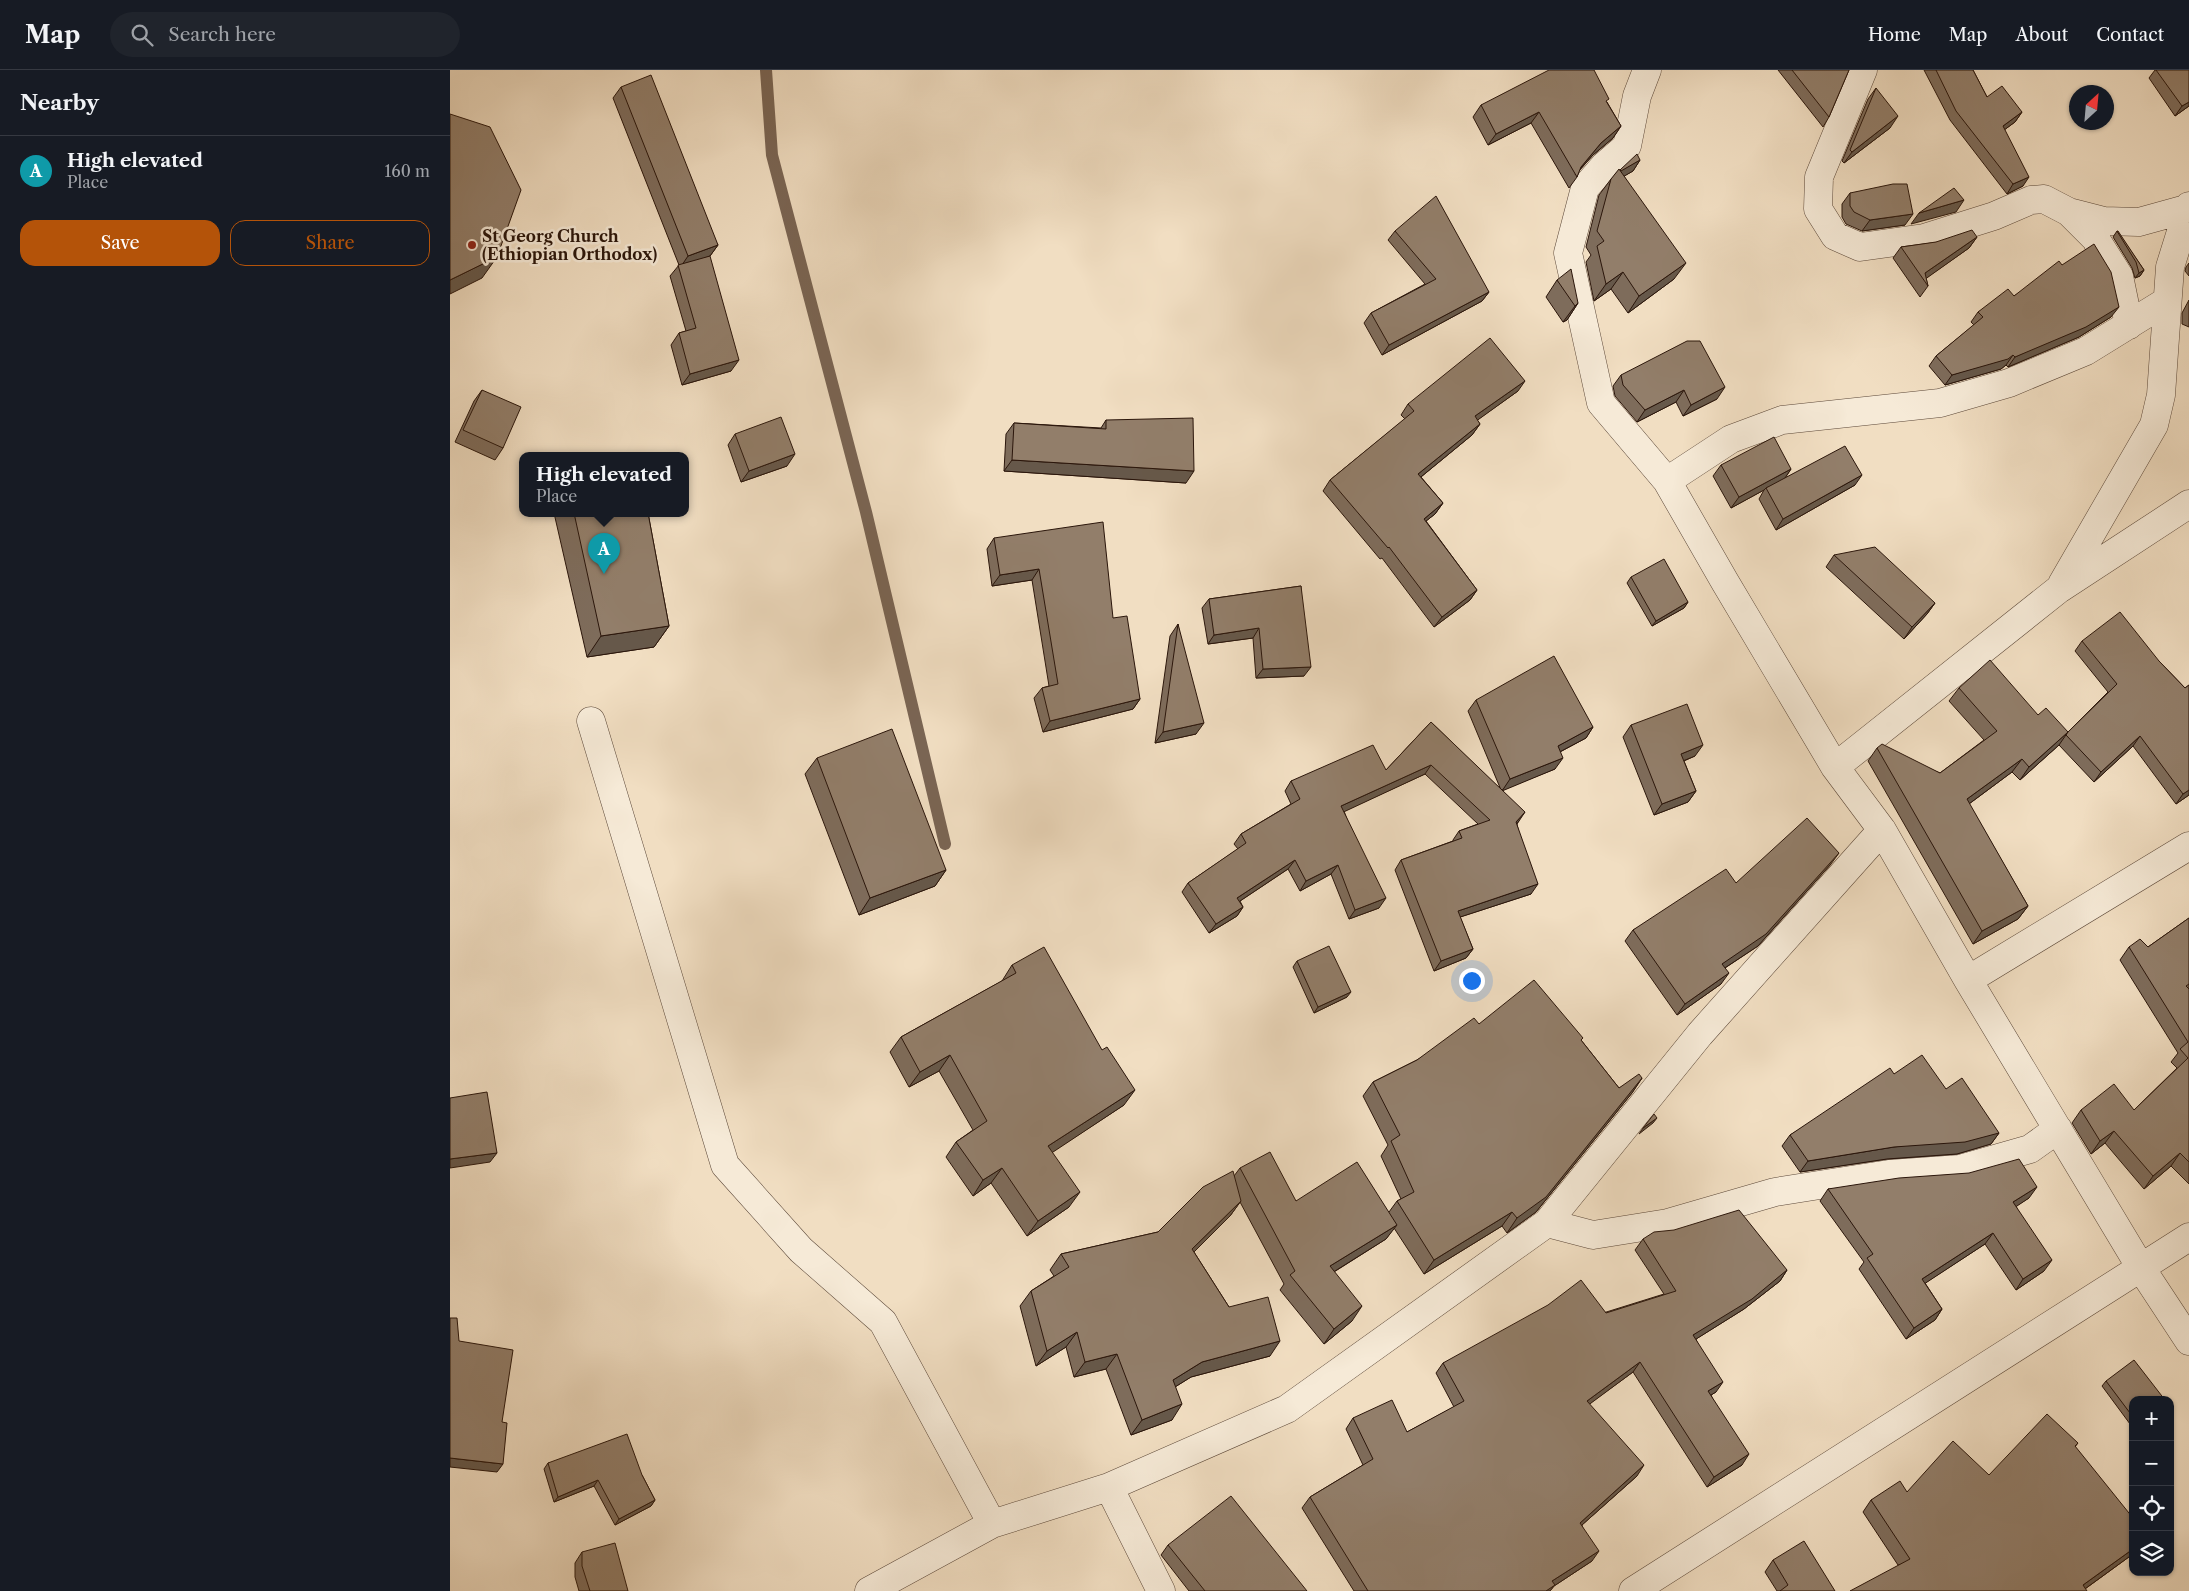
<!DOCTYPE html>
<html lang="en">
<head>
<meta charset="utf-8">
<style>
	:root { --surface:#171b24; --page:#20242c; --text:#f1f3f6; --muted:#9ea1a6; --line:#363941; --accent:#b45309 }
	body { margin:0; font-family:"Libre Caslon Text",serif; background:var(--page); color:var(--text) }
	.controls { position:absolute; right:15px; bottom:15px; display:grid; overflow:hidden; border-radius:10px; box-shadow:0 1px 4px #0004 }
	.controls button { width:45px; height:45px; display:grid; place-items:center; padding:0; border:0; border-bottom:1px solid var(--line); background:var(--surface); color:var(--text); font:25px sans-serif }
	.compass { position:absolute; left:1619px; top:15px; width:45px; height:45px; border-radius:50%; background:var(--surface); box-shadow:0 1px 4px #0004; rotate:26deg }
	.you { position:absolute; left:1021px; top:910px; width:18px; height:18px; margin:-12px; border:4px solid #fff; border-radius:50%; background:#1a73e8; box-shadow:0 0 0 8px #1a73e833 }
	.badge { display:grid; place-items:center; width:32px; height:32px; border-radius:50%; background:var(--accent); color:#fff; font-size:16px; font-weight:700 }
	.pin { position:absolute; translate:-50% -41px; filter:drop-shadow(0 1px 2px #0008) }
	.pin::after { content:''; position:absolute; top:26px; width:18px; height:15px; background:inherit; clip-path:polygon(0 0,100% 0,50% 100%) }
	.popup { position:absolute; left:69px; top:382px; width:170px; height:65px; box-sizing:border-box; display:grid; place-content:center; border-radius:10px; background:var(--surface); filter:drop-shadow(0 1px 4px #0005); font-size:16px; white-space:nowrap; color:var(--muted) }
	.popup b { font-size:19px; color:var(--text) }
	.popup::after { content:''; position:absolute; left:50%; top:100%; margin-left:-10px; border:10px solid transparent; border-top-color:var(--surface) }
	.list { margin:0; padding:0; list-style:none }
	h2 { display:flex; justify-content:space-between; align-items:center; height:65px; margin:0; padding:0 20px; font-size:21px }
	h2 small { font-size:16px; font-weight:400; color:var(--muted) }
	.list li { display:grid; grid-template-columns:32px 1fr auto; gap:15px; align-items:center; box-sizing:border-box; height:70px; padding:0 20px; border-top:1px solid var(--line) }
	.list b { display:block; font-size:19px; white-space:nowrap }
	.list p { margin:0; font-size:16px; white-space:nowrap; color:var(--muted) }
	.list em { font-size:16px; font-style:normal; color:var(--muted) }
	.actions { display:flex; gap:10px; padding:15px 20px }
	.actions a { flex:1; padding:11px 0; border:1px solid var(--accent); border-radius:15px; text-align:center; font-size:18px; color:var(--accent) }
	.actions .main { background:var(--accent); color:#fff }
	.icon { flex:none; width:28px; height:28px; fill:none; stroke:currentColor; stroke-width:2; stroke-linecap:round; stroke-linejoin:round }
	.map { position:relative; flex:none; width:1739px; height:1521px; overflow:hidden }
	header { display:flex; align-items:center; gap:30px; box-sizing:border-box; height:70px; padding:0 25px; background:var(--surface); border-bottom:1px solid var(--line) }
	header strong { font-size:24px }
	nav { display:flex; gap:28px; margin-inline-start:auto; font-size:18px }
	.search { width:350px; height:45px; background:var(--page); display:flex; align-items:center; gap:12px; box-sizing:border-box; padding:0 18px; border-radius:28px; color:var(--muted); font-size:19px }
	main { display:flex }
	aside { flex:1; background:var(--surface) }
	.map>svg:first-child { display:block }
</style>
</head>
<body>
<header>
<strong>Map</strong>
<div class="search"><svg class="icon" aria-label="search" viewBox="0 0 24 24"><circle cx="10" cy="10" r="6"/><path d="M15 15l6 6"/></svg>Search here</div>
<nav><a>Home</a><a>Map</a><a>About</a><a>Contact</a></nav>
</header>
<main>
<aside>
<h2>Nearby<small></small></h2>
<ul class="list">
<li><span class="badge" style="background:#0f9aa8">A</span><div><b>High elevated</b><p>Place</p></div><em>160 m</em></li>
</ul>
<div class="actions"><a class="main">Save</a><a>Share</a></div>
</aside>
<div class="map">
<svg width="1739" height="1521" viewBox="0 0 1739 1521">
	<rect width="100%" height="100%" fill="#f1dec2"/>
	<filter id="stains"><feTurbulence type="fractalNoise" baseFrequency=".004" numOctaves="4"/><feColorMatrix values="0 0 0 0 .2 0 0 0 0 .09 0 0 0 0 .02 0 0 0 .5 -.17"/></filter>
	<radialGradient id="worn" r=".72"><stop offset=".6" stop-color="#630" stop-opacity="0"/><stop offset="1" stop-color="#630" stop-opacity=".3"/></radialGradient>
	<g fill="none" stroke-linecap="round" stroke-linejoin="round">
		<!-- stream -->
		<path stroke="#7a6554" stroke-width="12" d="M316,0L322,85L416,442L495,774"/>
		<defs>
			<path id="minor" d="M1197,0L1187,26L1177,76L1155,95L1135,118L1118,183L1151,333L1217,411L1275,512L1385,697L1432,760L1518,910L1691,1198L1739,1271
				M1413,0L1369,107L1368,139L1385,166L1410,177L1474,168L1544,146L1581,130L1594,129L1619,142L1654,151L1689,152L1736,139
				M1620,143L1645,168L1669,206L1679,255
				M1217,411L1281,369L1332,350L1490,333L1559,313L1636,281L1717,231
				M1612,514L1704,355L1711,325L1720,197L1739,136
				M141,651L275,1095L351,1180L433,1252L542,1454
				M1385,697L1609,519L1739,434
				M1518,910L1739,776
				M1097,1153L1143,1165L1218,1153L1325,1122L1439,1104L1510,1099L1580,1079L1608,1059
				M659,1417L711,1521
				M419,1521L542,1454L659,1417L837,1339L1097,1153L1250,964L1432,760
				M1183,1521L1739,1167"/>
		</defs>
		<!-- minor casing -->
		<use href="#minor" stroke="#5c4839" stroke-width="29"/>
		<!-- minor -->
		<use href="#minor" stroke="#f6ead7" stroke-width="28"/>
	</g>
	<!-- wall -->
	<path fill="#7e6c5b" stroke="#2b160b" d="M1328,0H1399L1379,47L1373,57Z
		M1474,0H1523L1537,27L1572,42L1565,52L1554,60L1573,116L1557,124L1500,50Z
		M1705,0H1739V36L1725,46L1699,8Z
		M171,17L268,175L260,186L255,188L281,301L232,315L221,275L229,263L236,261L220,206L229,195L163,28Z
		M1426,18L1440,58L1394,93L1392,91L1418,29Z
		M1157,32L1171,56L1163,68L1143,85L1129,101L1127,107L1119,118L1081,53L1038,75L1023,47L1031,35Z
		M1190,90L1183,101L1174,106L1224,209L1178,243L1161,219L1144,231L1136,192L1141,185L1136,177L1149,125L1161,109L1170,100Z
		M1400,123L1455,155L1412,161L1396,154L1392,147V134Z
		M945,161L1039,222L1032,231L932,285L914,253L921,243L975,214L938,170Z
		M1667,161L1694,200L1690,206L1685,208L1682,198L1663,167Z
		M1527,167L1519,178L1476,208L1478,216L1470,227L1443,188L1451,177Z
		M1739,193V206L1735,201L1736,197Z
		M1612,195L1661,247L1629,267L1558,297L1556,295L1551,299L1495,315L1479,296L1486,286L1524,255L1521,252L1528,242L1564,226Z
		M1107,210L1128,233L1117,250L1113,252L1096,227Z
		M1739,230V257L1732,254V243Z
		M1171,305L1267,329L1233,346L1226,332L1187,352L1165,326L1163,316Z
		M32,320L53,378L45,390L5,372L24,331Z
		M1068,321L1027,350L1030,354L1022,365L971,407L993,433L985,444L976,451L1027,520L1020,530L984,557L932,488L930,489L873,421L880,410L955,349L951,345L958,334Z
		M656,350L736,413L554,401L556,364L564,353L651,358Z
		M285,364L337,396L291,412L278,375Z
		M1271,395L1341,399L1335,408L1405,415L1326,460L1309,429L1314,420L1281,438L1263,406Z
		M104,443H198L219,556L204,577L137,587Z
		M544,468L663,548L690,629L683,639L593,662L584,628L592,618L599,616L582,510L542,516L537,479Z
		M1384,485L1485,533L1477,544L1454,569L1376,497Z
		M1181,507L1238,532L1234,538L1202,556L1177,513Z
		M851,516L854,606L806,608L803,568L758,574L752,538L759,529Z
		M728,554L746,664L705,673L720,566Z
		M1632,571L1709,591L1735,618L1739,615V725L1726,734L1683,676L1644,712L1609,675L1570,710L1562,702L1519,734L1578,836L1568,849L1523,874L1418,691L1427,678L1490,703L1534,670L1499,631L1509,618L1588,645L1618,662L1658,622L1625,581Z
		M1026,630L1143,657L1136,668L1110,682L1105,699L1052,720L1069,751L1067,754L1081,824L1010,847L1023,879L1016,888L984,901L945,800L951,790L1003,771V770L1009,761L1028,754L975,704L894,741L929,838L899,849L881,804L850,821L838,799L790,831L793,837L787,846L759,863L732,822L738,813L788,779L784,774L791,764L841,734L835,721L841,711L936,700L981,652L1051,720L1018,641Z
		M1181,655L1245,686L1234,691L1246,721L1238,732L1204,745L1173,667Z
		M367,688L496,800L485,816L409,845L355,704Z
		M1381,794L1308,876L1275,898L1271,914L1227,945L1175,871L1183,860L1286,813Z
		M1739,848V1114L1721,1096L1694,1119L1655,1073L1641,1084L1622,1053L1631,1040H1684L1727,998L1721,992L1728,983L1670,890L1679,877H1698Z
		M847,891L897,927L864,943L843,897Z
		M562,895L674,1035L602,1082L619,1137L577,1166L541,1113L523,1126L496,1087L506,1072L523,1060L489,1001L459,1017L440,982L451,967L552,911Z
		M1029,954L1133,968L1131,970L1169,1018L1192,1008L1182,1023L1086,1142L1057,1163L1052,1156L974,1204L944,1158L936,1169L884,1202L902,1251L874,1274L830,1220L834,1214L790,1132L780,1146L744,1182L779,1237L820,1286L741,1307L725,1317L722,1350L681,1365L656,1299L624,1307L616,1277L586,1296L570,1236L581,1221L604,1206L600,1200L611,1184L708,1162L784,1106L790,1098L846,1131L939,1142L947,1131L951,1129L931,1086L938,1075L913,1026L923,1012L967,990Z
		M1444,1004L1496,1019L1549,1063L1541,1074L1507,1084L1437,1089L1350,1102L1332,1076L1340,1065Z
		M1378,1119L1579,1128L1566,1136L1594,1201L1566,1220L1535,1174L1475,1213L1492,1239L1485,1250L1456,1269L1409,1199L1414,1192L1370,1131Z
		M1193,1169L1337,1200L1330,1211L1294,1239L1246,1269L1266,1322L1261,1325L1292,1395L1257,1417L1183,1302L1139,1334L1187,1406L1132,1455L1142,1491L1104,1516L1100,1521H904L852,1438L860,1427L913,1395L896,1359L903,1348L957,1362L1004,1337L986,1303L993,1293L1214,1224L1185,1180Z
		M1656,1311L1683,1330V1358L1652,1316Z
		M1628,1373L1625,1377L1683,1484L1635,1519L1448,1495L1413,1442L1421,1430L1539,1405Z
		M98,1393L192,1405L205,1430L201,1436L165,1455L144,1416L104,1432L94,1399Z
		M718,1475L857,1521H739L711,1485Z
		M132,1482L178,1521H129L125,1507V1493Z
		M1323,1490L1385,1521H1327L1315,1502Z"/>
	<!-- shaded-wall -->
	<path fill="#66584a" stroke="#2b160b" d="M1739,32V36L1725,46L1732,36Z
		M1089,42L1081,53L1038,75L1046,64Z
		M1572,42L1565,52L1546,66L1553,56Z
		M1448,46L1440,58L1394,93L1402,82Z
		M1171,56L1163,68L1143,85L1125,105L1131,97L1151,73Z
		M1190,90L1183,101L1159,115L1166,103Z
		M1579,107L1573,116L1557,124L1563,114Z
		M1514,130L1506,142L1461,154L1469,143Z
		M1463,144L1455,155L1412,161L1420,150Z
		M1527,167L1519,178L1474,210L1475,203Z
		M268,175L260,186L230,198L238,186Z
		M47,187L32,208L0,224V210Z
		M1236,193L1224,209L1178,243L1189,226Z
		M1694,200L1690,206L1685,208L1689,203Z
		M1173,202L1161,219L1144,231L1156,214Z
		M1039,222L1032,231L932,285L939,275Z
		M1128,233L1117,250L1113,252L1125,236Z
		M1669,237L1661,247L1629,267L1558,297L1565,287Z
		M1563,285L1556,295L1551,299L1495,315L1502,305Z
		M289,290L281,301L232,315L240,304Z
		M1075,311L1068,321L1018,357L1025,346Z
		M1275,317L1267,329L1233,346L1241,335Z
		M1234,320L1226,332L1187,352L1195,340Z
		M1030,354L1022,365L961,415L968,404Z
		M345,384L337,396L291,412L299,401Z
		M562,390L744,401L736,413L554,401Z
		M1341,399L1333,411L1316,418L1314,420L1281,438L1289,427Z
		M1412,405L1405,415L1326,460L1333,449Z
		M993,433L985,444L966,459L974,449Z
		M589,499L582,510L542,516L550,505Z
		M1027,520L1020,530L984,557L992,547Z
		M1238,532L1234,538L1202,556L1206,551Z
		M1485,533L1477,544L1454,569L1462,557Z
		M219,556L204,577L137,587L151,566Z
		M809,558L803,568L758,574L764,565Z
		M861,597L854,606L806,608L813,599Z
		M690,629L683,639L593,662L600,651Z
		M754,653L746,664L705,673L713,662Z
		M1143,657L1136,668L1100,687L1108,676Z
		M1618,662L1609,675L1570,710L1579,697Z
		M1690,666L1683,676L1644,712L1651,702Z
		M1253,675L1245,686L1223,695L1231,684Z
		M1113,688L1105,699L1052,721L1060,709Z
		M1572,689L1562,702L1508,742L1517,729Z
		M981,695L975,704L885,746L891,736Z
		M1739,720V725L1726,734L1733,724Z
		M1246,721L1238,732L1204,745L1212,734Z
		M1075,742L1069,751L1060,761L1066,752Z
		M1389,783L1381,794L1308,876L1264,905L1272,894Z
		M845,790L838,799L781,837L787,828Z
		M888,795L881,804L850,821L856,811Z
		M496,800L485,816L409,845L420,828Z
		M1088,814L1081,824L1001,850L1008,841Z
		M936,828L929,838L899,849L905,840Z
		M1578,836L1568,849L1523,874L1532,861Z
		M793,837L787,846L759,863L766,854Z
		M1023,879L1016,888L984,901L991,891Z
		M1279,903L1271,914L1227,945L1235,934Z
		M901,922L897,927L864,943L868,937Z
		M500,985L489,1001L459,1017L470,1002Z
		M1192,1008L1182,1023L1086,1142L1057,1163L1067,1148Z
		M685,1020L674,1035L588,1092L598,1076Z
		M1207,1048L1203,1053L1189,1064L1193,1058Z
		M1664,1061L1655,1073L1641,1084L1650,1071Z
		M1549,1063L1541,1074L1507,1084L1437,1089L1350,1102L1358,1091L1444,1077Z
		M47,1083L40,1092L0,1098V1089Z
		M1730,1083L1721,1096L1694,1119L1703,1106Z
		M552,1098L541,1113L523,1126L533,1110Z
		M1587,1117L1579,1128L1555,1144L1563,1132Z
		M630,1122L619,1137L577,1166L588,1151Z
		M791,1131L780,1146L732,1194L742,1179Z
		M1062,1142L1052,1156L974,1204L984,1190Z
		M947,1155L936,1169L869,1211L880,1196Z
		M1543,1163L1535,1174L1465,1220L1472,1209Z
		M1602,1190L1594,1201L1566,1220L1573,1209Z
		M1337,1200L1330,1211L1294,1239L1235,1276L1243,1265Z
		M912,1236L902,1251L874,1274L884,1259Z
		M1492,1239L1485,1250L1456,1269L1464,1258Z
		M627,1262L616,1277L586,1296L597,1281Z
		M830,1271L820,1286L741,1307L712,1325L723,1310L752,1292Z
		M667,1284L656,1299L624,1307L635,1292Z
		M1190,1292L1183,1302L1129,1342L1137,1331Z
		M1273,1312L1266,1322L1251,1331L1258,1321Z
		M732,1334L722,1350L681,1365L692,1350Z
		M1299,1384L1292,1395L1257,1417L1264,1407Z
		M0,1388L53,1394L47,1402L0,1397Z
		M1194,1395L1187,1406L1123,1463L1130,1453Z
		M148,1410L144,1416L104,1432L108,1427Z
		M205,1430L201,1436L165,1455L169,1449Z
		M1683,1479V1484L1632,1521L1633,1515Z
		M1149,1481L1142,1491L1104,1516L1100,1521H1095L1102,1511Z"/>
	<!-- building -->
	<path fill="#927e6a" stroke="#2b160b" d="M1099,0H1144L1159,29L1156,31L1171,56L1151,73L1131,97L1127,107L1089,42L1046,64L1031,35Z
		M1342,0H1399L1379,47Z
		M1486,0H1523L1537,27L1552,16L1572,42L1553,56L1579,107L1563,114L1506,41Z
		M1706,0H1739V32L1732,36Z
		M201,5L268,175L238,186L171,17Z
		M1426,18L1448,46L1402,82L1400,80Z
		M0,44L40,57L71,120L47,187L0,210Z
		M1187,84L1190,90L1171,101L1170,100Z
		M1169,99L1236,193L1189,226L1173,202L1156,214L1147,176L1154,171L1147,161L1161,109Z
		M1443,114H1457L1463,144L1420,150L1404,142L1400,136V123Z
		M1504,118L1514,130L1469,143Z
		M986,126L1039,222L939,275L921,243L986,209L945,161Z
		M1522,160L1527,167L1475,203L1478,216L1451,177L1486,172Z
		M1667,161H1668L1694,200L1689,203L1686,192Z
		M1644,174L1661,202L1669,237L1636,257L1565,287L1563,285L1558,289L1502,305L1486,286L1533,247L1528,242L1558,219L1564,226L1609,191L1612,195Z
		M260,186L289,290L240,304L229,263L246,258L228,195Z
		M1121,199L1128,233L1125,236L1107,210Z
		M1040,268L1075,311L1025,346L1030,354L968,404L993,433L974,449L1027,520L992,547L939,477L938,478L880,410L964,341L958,334Z
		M1237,271H1250L1275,317L1241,335L1234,320L1195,340L1173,315L1171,305Z
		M32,320L71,337L53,378L13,360Z
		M331,347L345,384L299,401L285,364Z
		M743,348L744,401L562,390L564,353L656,359V350Z
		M1324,367L1341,399L1289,427L1271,395Z
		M1395,376L1412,405L1333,449L1316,418Z
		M124,443H198L219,556L151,566Z
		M653,452L663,548L677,546L690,629L600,651L592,618L608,614L589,499L550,505L544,468Z
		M1425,477L1485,533L1462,557L1384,485Z
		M1214,489L1238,532L1206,551L1181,507Z
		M851,516L861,597L813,599L809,558L764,565L759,529Z
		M1670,542L1709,591L1735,618L1739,615V720L1733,724L1690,666L1651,702L1616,665L1618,662L1615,665L1667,614L1632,571Z
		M728,554L754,653L713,662Z
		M1104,586L1143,657L1108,676L1113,688L1060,709L1026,630Z
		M1540,590L1588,645L1596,638L1618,662L1579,697L1572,689L1517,729L1578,836L1532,861L1427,678L1432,674L1490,703L1547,661L1509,618Z
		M1237,634L1253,675L1231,684L1246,721L1212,734L1181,655Z
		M981,652L1075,742L1066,752L1088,814L1008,841L1023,879L991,891L951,790L1012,768L1009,761L1040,750L981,695L891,736L936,828L905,840L888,795L856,811L845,790L787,828L793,837L766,854L738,813L796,773L791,764L850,729L841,711L923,675L936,700Z
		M442,659L496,800L420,828L367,688Z
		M1357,748L1389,783L1316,864L1272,894L1279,903L1235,934L1183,860L1276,799L1286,813Z
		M1739,848V914L1736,916L1739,919V1092L1730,1083L1703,1106L1664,1061L1650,1071L1631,1040L1664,1014L1684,1040L1738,988L1730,979L1738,972L1679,877L1690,869L1698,877Z
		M879,876L901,922L868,937L847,891Z
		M594,877L652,980L657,977L685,1020L598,1076L630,1122L588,1151L552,1098L533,1110L506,1072L537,1051L500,985L470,1002L451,967L566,903L562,895Z
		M1084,910L1133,968L1131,970L1169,1018L1189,1004L1192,1008L1096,1127L1067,1148L1062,1142L984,1190L947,1131L964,1122L941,1071L950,1065L923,1012L967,990L1024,948L1029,954Z
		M1472,985L1496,1019L1512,1008L1549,1063L1515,1072L1444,1077L1358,1091L1340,1065L1440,998L1444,1004Z
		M37,1022L47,1083L0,1089V1028Z
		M1204,1044L1207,1048L1193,1058Z
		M820,1082L846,1131L907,1092L947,1155L880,1196L912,1236L884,1259L840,1205L845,1201L790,1098Z
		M1569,1089L1587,1117L1563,1132L1602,1190L1573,1209L1543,1163L1472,1209L1492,1239L1464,1258L1417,1188L1423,1184L1378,1119L1449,1108L1519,1103Z
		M783,1101L791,1131L742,1179L779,1237L818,1227L830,1271L752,1292L723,1310L732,1334L692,1350L667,1284L635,1292L627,1262L597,1281L581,1221L619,1197L611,1184L708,1162L753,1117Z
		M1289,1140L1337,1200L1302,1229L1243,1265L1273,1312L1258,1321L1299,1384L1264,1407L1190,1292L1137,1331L1194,1395L1130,1453L1149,1481L1102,1511L1105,1515L1096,1521H918L860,1427L923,1389L903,1348L942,1330L957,1362L1014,1331L993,1293L1098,1235L1131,1210L1156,1243L1226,1221L1193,1169L1204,1162L1224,1160Z
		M0,1248H7L9,1271L63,1280L52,1352L57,1353L53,1394L0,1388Z
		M1684,1290L1715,1330H1683V1347L1656,1311Z
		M1597,1344L1628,1373L1625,1376L1683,1448V1479L1633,1515L1637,1521H1400L1460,1489L1421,1430L1450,1411L1457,1422L1503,1371L1539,1405Z
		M177,1364L192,1405L205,1430L169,1449L148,1410L108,1427L98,1393Z
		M781,1426L857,1521H755L718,1475Z
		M1354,1471L1385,1521H1330L1338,1515L1323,1490Z
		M165,1473L178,1521H140L132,1496V1482Z"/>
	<!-- markers -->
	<circle fill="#8f2418" stroke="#f6ead7" stroke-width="2" cx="22" cy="175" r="5"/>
	<g text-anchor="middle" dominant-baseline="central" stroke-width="5" stroke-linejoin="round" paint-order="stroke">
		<!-- poi labels -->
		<g font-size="16" font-weight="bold" fill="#2b160b" stroke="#f6ead7" text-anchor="start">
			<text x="32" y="166">St Georg Church<tspan x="32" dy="18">(Ethiopian Orthodox)</tspan></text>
		</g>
	</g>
	<rect width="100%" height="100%" filter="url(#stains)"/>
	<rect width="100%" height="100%" fill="url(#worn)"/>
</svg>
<div class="controls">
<button>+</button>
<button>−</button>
<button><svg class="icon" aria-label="locate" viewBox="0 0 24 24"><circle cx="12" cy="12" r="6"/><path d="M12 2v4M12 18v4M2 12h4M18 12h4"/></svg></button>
<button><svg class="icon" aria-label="layers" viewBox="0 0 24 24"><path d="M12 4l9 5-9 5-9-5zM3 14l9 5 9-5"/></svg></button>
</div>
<svg class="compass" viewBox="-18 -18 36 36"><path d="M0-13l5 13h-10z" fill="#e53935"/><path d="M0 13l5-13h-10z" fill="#9ea1a6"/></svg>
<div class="you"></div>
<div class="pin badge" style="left:154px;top:504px;background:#0f9aa8">A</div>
<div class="popup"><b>High elevated</b>Place</div>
</div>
</main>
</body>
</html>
